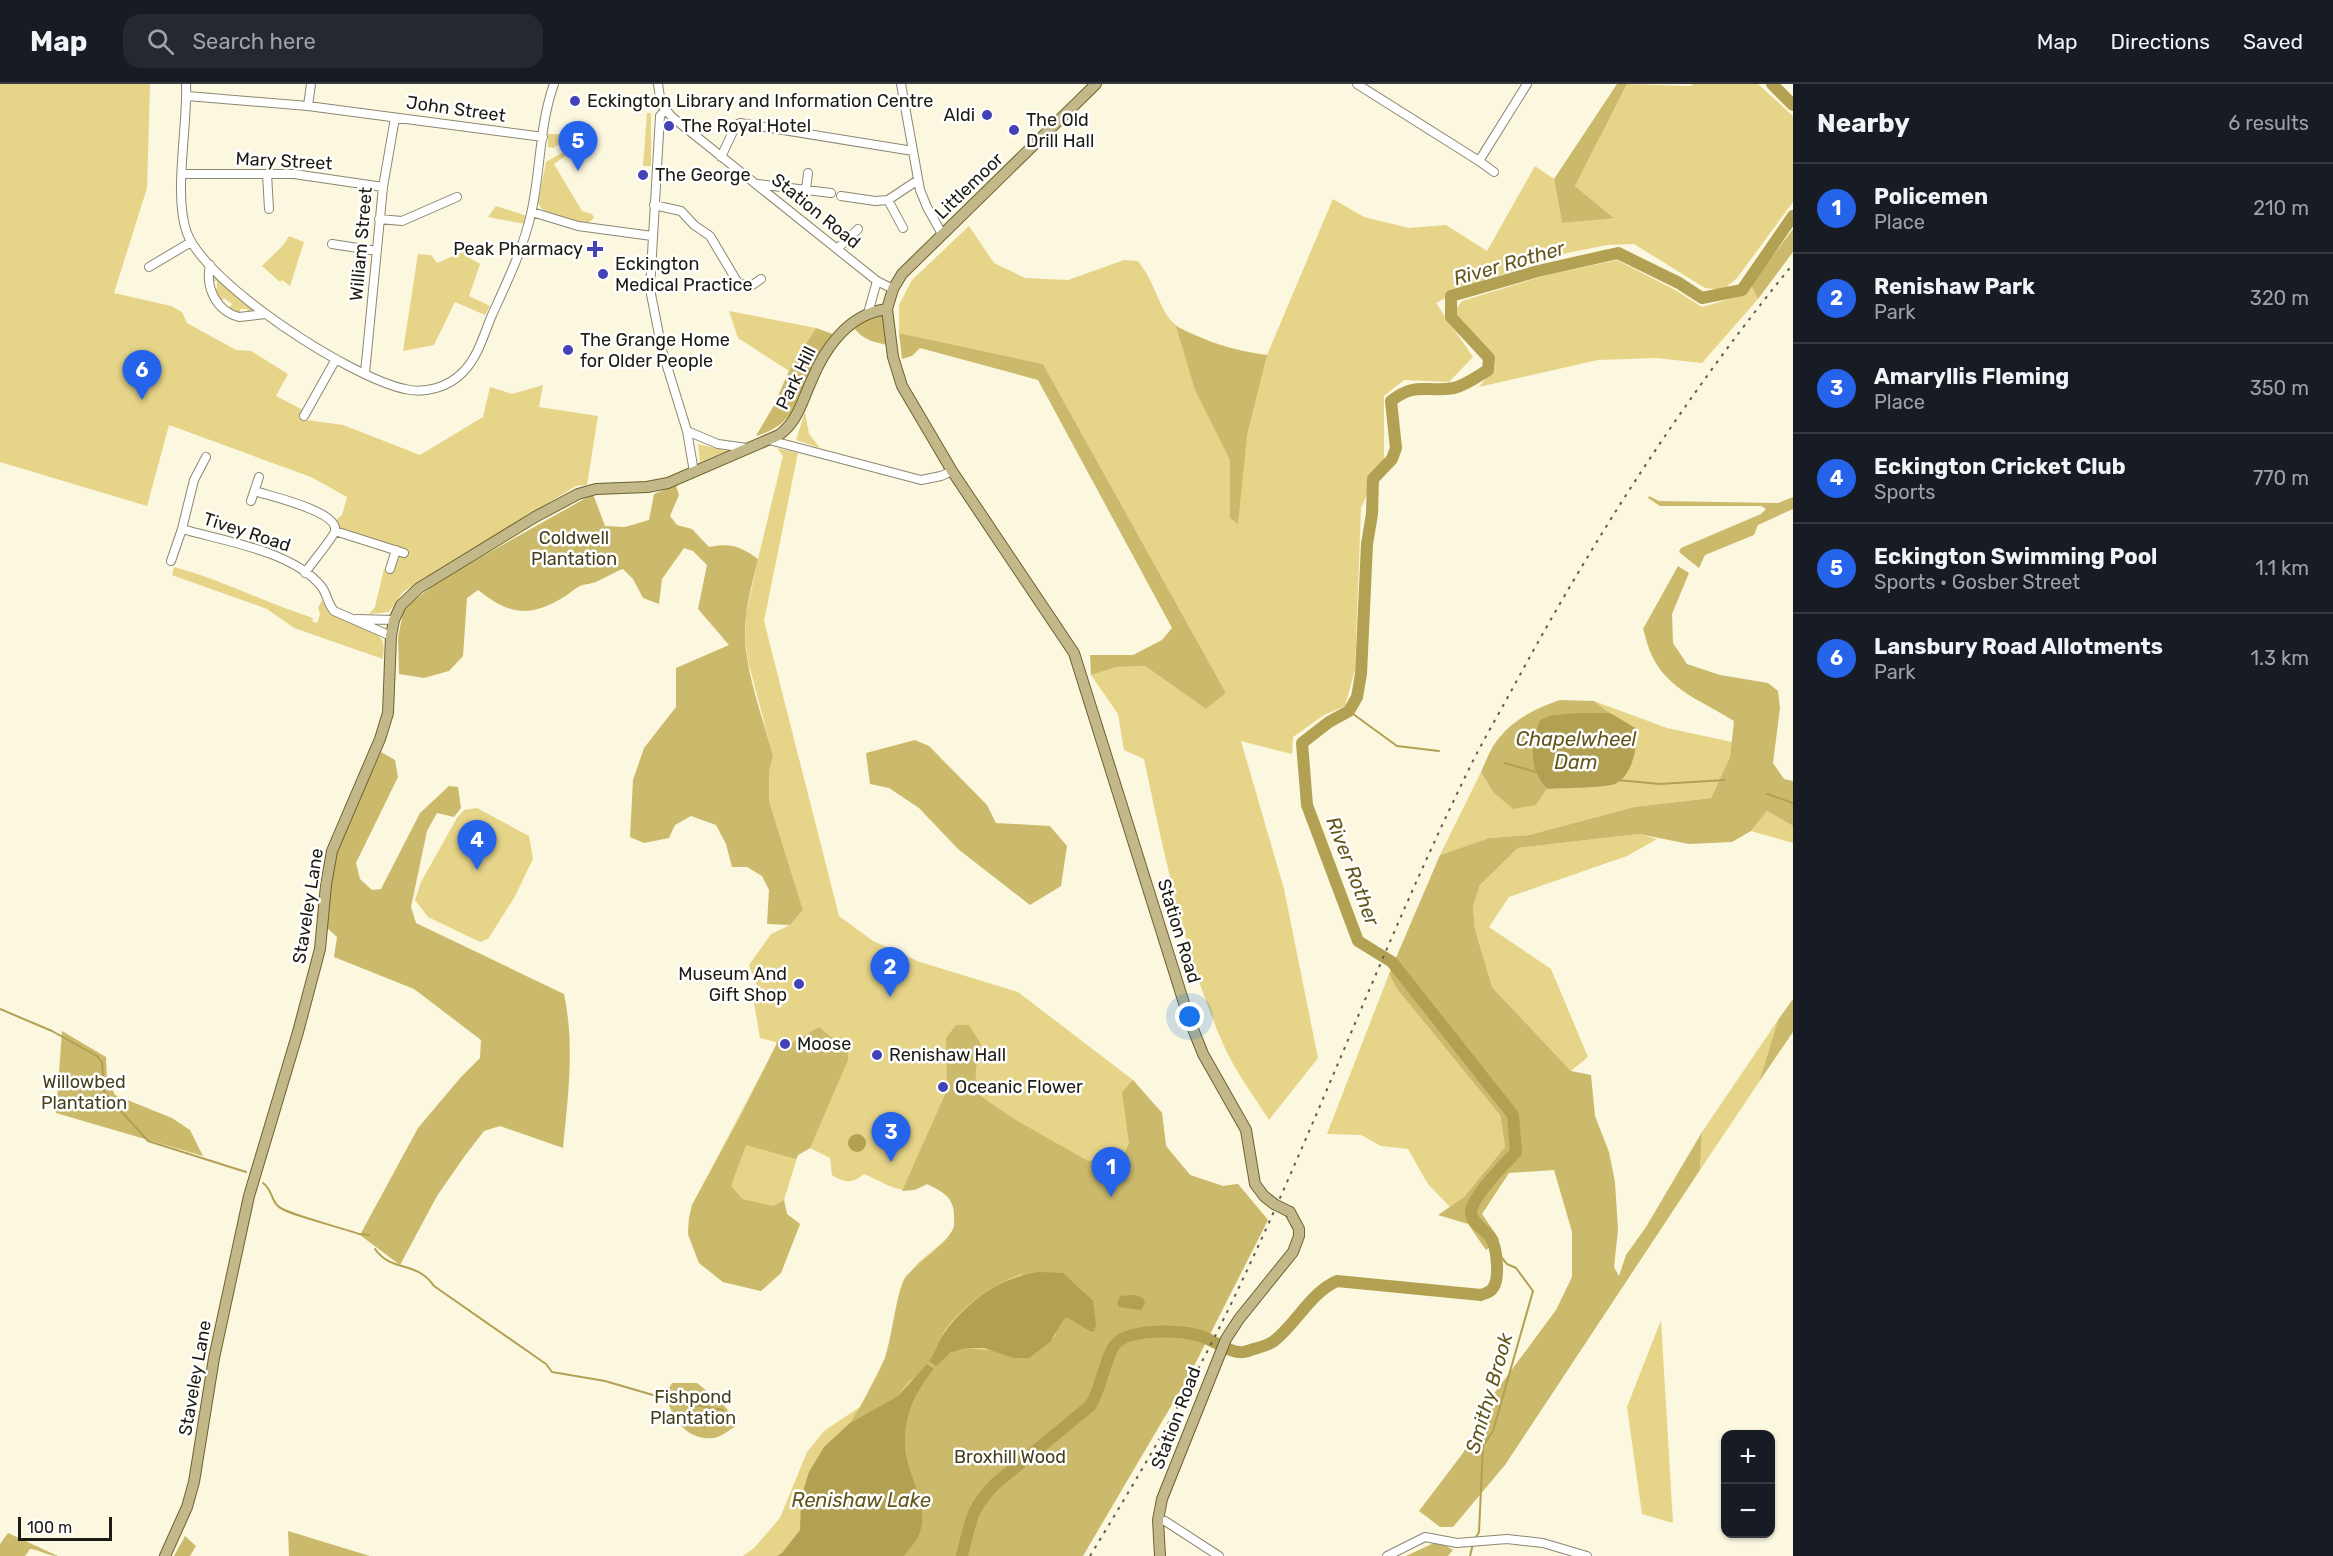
<!DOCTYPE html>
<html lang="en">
<head>
<meta charset="utf-8">
<style>
	:root { --surface:#171b24; --page:#242831; --text:#f1f3f6; --muted:#9ea1a6; --line:#363941; --accent:#2563eb }
	body { margin:0; font-family:Rubik,sans-serif; background:var(--page); color:var(--text) }
	.controls { position:absolute; right:18px; bottom:18px; display:grid; overflow:hidden; border-radius:12px; box-shadow:0 2px 4px #0004 }
	.controls button { width:54px; height:54px; display:grid; place-items:center; padding:0; border:0; border-bottom:2px solid var(--line); background:var(--surface); color:var(--text); font:30px sans-serif }
	.scale { position:absolute; left:18px; bottom:15px; width:94px; box-sizing:border-box; padding-left:6px; border:3px solid #1d1b12; border-top:0; font-size:16px; line-height:21px; white-space:nowrap; color:#1d1b12; -webkit-text-stroke:4px #fff; paint-order:stroke }
	.you { position:absolute; left:1190px; top:933px; width:21px; height:21px; margin:-15px; border:4px solid #fff; border-radius:50%; background:#1a73e8; box-shadow:0 0 0 9px #1a73e833 }
	.badge { display:grid; place-items:center; width:39px; height:39px; border-radius:50%; background:var(--accent); color:#fff; font-size:20px; font-weight:700 }
	.pin { position:absolute; translate:-50% -50px; filter:drop-shadow(0 2px 3px #0008) }
	.pin::after { content:''; position:absolute; top:32px; width:21px; height:18px; background:inherit; clip-path:polygon(0 0,100% 0,50% 100%) }
	.list { margin:0; padding:0; list-style:none }
	h2 { display:flex; justify-content:space-between; align-items:center; height:78px; margin:0; padding:0 24px; font-size:26px }
	h2 small { font-size:20px; font-weight:400; color:var(--muted) }
	.list li { display:grid; grid-template-columns:39px 1fr auto; gap:18px; align-items:center; box-sizing:border-box; height:90px; padding:0 24px; border-top:2px solid var(--line) }
	.list b { display:block; font-size:22px; white-space:nowrap }
	.list p { margin:0; font-size:20px; white-space:nowrap; color:var(--muted) }
	.list em { font-size:20px; font-style:normal; color:var(--muted) }
	.icon { flex:none; width:33px; height:33px; fill:none; stroke:currentColor; stroke-width:2; stroke-linecap:round; stroke-linejoin:round }
	.map { position:relative; flex:none; width:1793px; height:1472px; overflow:hidden }
	header { display:flex; align-items:center; gap:36px; box-sizing:border-box; height:84px; padding:0 30px; background:var(--surface); border-bottom:2px solid var(--line) }
	header strong { font-size:28px }
	nav { display:flex; gap:33px; margin-inline-start:auto; font-size:21px }
	.search { width:420px; height:54px; background:var(--page); display:flex; align-items:center; gap:15px; box-sizing:border-box; padding:0 21px; border-radius:18px; color:var(--muted); font-size:22px }
	main { display:flex }
	aside { flex:1; background:var(--surface) }
	.map>svg:first-child { display:block }
</style>
</head>
<body>
<header>
<strong>Map</strong>
<div class="search"><svg class="icon" aria-label="search" viewBox="0 0 24 24"><circle cx="10" cy="10" r="6"/><path d="M15 15l6 6"/></svg>Search here</div>
<nav><a>Map</a><a>Directions</a><a>Saved</a></nav>
</header>
<main>
<div class="map">
<svg width="1793" height="1472" viewBox="0 0 1793 1472">
	<rect width="100%" height="100%" fill="#fcf7df"/>
	<!-- green -->
	<path fill="#e6d489" d="M0,0H150L147,104L114,209L171,222L182,228L187,239L236,266L251,267L288,290L276,312L303,326L307,336L343,341L420,371L483,333L490,303L512,310L543,301L539,323L598,332L587,401L576,402L403,508L389,528L369,530L375,523L384,485L393,488L398,472L406,473L407,466L340,444L336,436L342,431L347,413L311,393L169,341L147,422L0,378Z
		M1627,0L1690,2L1693,0H1758L1793,32V118L1737,194L1723,206L1705,204L1634,160L1607,161L1567,169L1467,202L1436,219L1473,273L1449,298L1404,296L1384,312V374L1361,424L1355,586L1345,622L1324,631L1293,653L1292,670L1241,657L1284,805L1318,974L1269,1036C1254,1012 1235,987 1224,962C1185,874 1164,769 1144,675L1124,666L1118,630L1091,591L1117,583L1145,582L1206,625L1226,609L1043,280L899,249V221L912,196L969,142L994,179L1025,194L1068,196L1124,176L1138,177C1151,193 1156,212 1166,230C1182,257 1238,267 1267,271L1333,115L1364,133L1409,144L1446,141L1487,167L1535,82L1554,95L1562,139L1613,133L1575,102Z
		M647,29H651V82H643Z
		M575,41L588,43L553,64L548,63V50H573Z
		M565,67L567,71L554,80L582,127L592,130L594,134L588,139C574,137 544,134 538,119L546,78Z
		M496,122L527,132L525,140L488,133Z
		M289,152L304,158L290,202L282,196L280,198L262,182C271,172 283,164 289,152Z
		M472,164L468,173L480,180L469,212L490,222L485,231L455,218L434,261L403,267L418,170L431,171L437,179Z
		M1617,176L1675,206L1702,223L1744,211L1751,201L1758,215L1702,279L1656,274L1598,276L1479,303L1495,283L1494,273L1458,233L1456,225L1462,217L1547,191Z
		M213,191L214,192L255,228L248,230L247,225H240V230H236L229,224L232,220L224,214L221,218L213,205L217,204V197H213Z
		M729,227L816,244L789,287L738,254Z
		M805,328L809,350L820,364L796,356Z
		M698,360L727,367L700,378Z
		M777,364L798,369L764,537L839,832L873,857L920,878L1018,908L1133,996L1162,1029L1166,1062L1190,1091L1223,1102L1238,1100L1268,1136L957,1472H743L754,1464L780,1434L807,1368L824,1347L860,1323L885,1274L904,1196L919,1178L948,1154L954,1144V1125L951,1116L944,1108L927,1100C902,1114 888,1100 864,1090C852,1100 845,1099 832,1091L830,1074L810,1064L798,1071L784,1116L787,1130L800,1140L781,1189L761,1207L723,1198L699,1179L688,1150L689,1134L692,1121L776,962V958L760,954L754,919L758,904L749,881L771,850L790,841L803,826L769,717V688L773,672L748,577L745,553L746,531L758,475L783,372Z
		M174,483C222,496 266,519 313,534L312,537L317,539L320,530L318,524L322,516C337,546 373,538 382,556C385,562 383,569 383,575L294,544L267,525L172,491Z
		M1594,617L1667,644L1732,658L1730,673L1711,714L1634,723L1529,751L1489,754L1440,771L1481,688L1493,708L1536,721L1547,705L1613,700L1610,629Z
		M477,724L529,752L533,775L514,814L488,855L480,858L428,833L415,816L421,798L457,734L464,726Z
		M1767,727L1793,742V759L1751,747Z
		M1639,750L1657,755L1627,772L1509,813L1489,843L1551,885L1588,973L1571,987L1492,903L1475,845L1473,823L1480,801L1518,764Z
		M1389,890L1397,905L1500,1031L1505,1063L1464,1113L1450,1123L1428,1100L1408,1065L1381,1062L1361,1051L1327,1050Z
		M1778,936L1759,998L1700,1086L1702,1048Z
		M1661,1236L1673,1439L1642,1430L1627,1323Z"/>
	<!-- forest -->
	<path fill="#ccba6c" fill-rule="evenodd" d="M1617,0H1627L1575,102L1614,134L1562,139L1554,95Z
		M1793,145V168L1758,215L1751,201Z
		M882,231L887,261C873,258 862,255 853,243L865,235Z
		M1176,242C1205,257 1234,267 1267,271L1247,351L1238,440L1230,434V376L1195,306Z
		M816,244L833,250C827,259 819,268 814,277C798,312 798,340 756,352L773,323L789,287Z
		M899,249L1043,280L1226,609L1206,625L1145,582L1117,583L1091,591L1090,571H1133L1162,556L1172,544L1038,296L920,264L912,272L902,275Z
		M676,401L679,411L670,432L677,441L692,445L709,463C730,459 740,462 758,475C752,501 744,528 745,554C747,593 763,634 773,672L769,688V717L803,826L790,841L767,840L769,806L762,792L747,783H732L726,760L716,741L691,732L675,741L669,754L644,759L630,753L633,696L644,664L676,623V584L729,561L698,525L707,481L693,467L684,464L662,495L659,520L643,514L633,495L623,485C614,488 607,493 598,497C592,500 585,500 580,502C574,505 569,510 564,513C529,534 510,531 478,506L467,514L463,572L449,587L424,594L399,590L398,553L404,524L442,495L593,410L605,442L625,443L649,436L654,410Z
		M1649,412L1659,417L1778,419L1793,413V425L1758,441L1754,451L1705,471L1699,484L1679,468L1681,464L1761,430L1766,425L1761,422H1660L1648,414Z
		M1678,482L1689,489L1672,530L1673,559L1687,580L1720,591L1768,599L1778,607L1780,624L1773,679L1784,695L1793,697V742L1767,727L1751,747L1732,758L1689,760L1639,750L1518,764L1480,801L1473,823L1475,845L1492,903L1571,987L1591,991L1595,1032L1609,1068L1615,1098L1618,1146L1614,1183L1619,1192L1626,1171L1646,1143L1702,1048L1700,1086L1505,1381L1453,1443H1440L1419,1427L1463,1369L1490,1315L1556,1226L1572,1193V1148L1554,1086L1509,1089L1482,1130L1499,1155L1486,1166L1468,1140L1438,1131L1464,1113L1505,1063L1500,1031L1397,905L1389,890L1440,771L1489,754L1529,751L1634,723L1711,714L1730,673L1734,637C1704,618 1668,606 1652,572C1648,564 1646,554 1643,545Z
		M1560,616L1594,617L1610,629L1552,631C1541,658 1522,681 1547,705L1536,721L1513,725L1493,708L1481,688C1486,677 1491,663 1499,654C1514,635 1538,623 1560,616Z
		M915,656L929,662L987,721L996,739L1050,742L1067,762L1061,802L1030,821L958,765L919,724L889,704L870,700L866,669Z
		M381,668L395,676L398,693L356,779L360,795L372,806L381,805L420,729L449,702L458,703L461,724L454,733L437,729L427,747L411,823L416,839L564,910C575,961 568,1013 563,1064L500,1042L484,1047L464,1073L437,1112L400,1181L360,1151L418,1044L461,993L480,974L481,956L414,905L334,873L337,853L326,843L332,786L339,761Z
		M1793,915V948L1759,998L1778,936Z
		M956,941H969L981,960C977,978 971,996 982,1013L1014,1035L1088,1077L1124,1071L1129,1059L1122,1008L1133,996L1162,1029L1166,1062L1190,1091L1223,1102L1238,1100L1268,1136L1190,1290L1083,1472H904C908,1466 915,1460 918,1453C931,1427 911,1397 906,1371C901,1340 913,1309 933,1285L909,1297L898,1312L850,1339C863,1319 876,1296 885,1274C892,1255 896,1208 905,1194C916,1179 952,1157 954,1141C956,1116 948,1110 927,1100L915,1106L902,1107L947,1006L946,954ZM1021,1190L1095,1244L1091,1248L1068,1234L1064,1235L1057,1243L1055,1253L996,1267L966,1264L929,1277C935,1269 937,1260 942,1251C957,1225 993,1201 1021,1190Z
		M819,943L848,967V976L810,1064L798,1071L796,1075L746,1061L731,1102L742,1115L774,1122L784,1116L787,1130L800,1140L781,1189L761,1207L723,1198L699,1179L688,1150L689,1134L692,1121L740,1033L777,959H792Z
		M62,947L106,973L107,995L115,1011L172,1034L190,1046L203,1072L56,1029Z
		M672,1299H697L723,1320L736,1337L735,1343C729,1346 721,1353 714,1354C685,1357 673,1334 665,1311Z
		M288,1447L370,1472H289Z
		M8,1449L58,1472C47,1472 41,1466 30,1465L25,1472H0V1460Z
		M185,1452L196,1462L190,1472H174Z
		M1438,1457L1453,1466L1448,1472H1406Z"/>
	<!-- water -->
	<path fill="#b2a153" d="M1579,629H1610L1637,645C1637,663 1633,691 1615,700C1605,704 1560,704 1547,705C1528,687 1531,659 1540,636L1552,631Z
		M848 1059a9 9 0 1 1 18 0a9 9 0 1 1-18 0Z
		M1039,1188L1063,1189L1093,1217L1096,1240L1094,1247L1091,1248L1068,1234L1064,1235L1050,1258L1029,1274H1013L984,1264H966L950,1269L936,1282L929,1277C936,1268 938,1256 945,1248C968,1217 1001,1193 1039,1188Z
		M1135,1211L1143,1214L1145,1219L1141,1226L1119,1223L1117,1219L1120,1212Z
		M927,1280L934,1285C913,1309 901,1340 906,1371C911,1397 931,1427 918,1453C915,1460 908,1466 904,1472H777L782,1469L800,1446L801,1414L809,1388L824,1363L850,1339L898,1312Z"/>
	<g fill="none" stroke-linecap="round" stroke-linejoin="round">
		<!-- stream -->
		<path stroke="#b2a153" stroke-width="2" d="M1349,627L1397,662L1439,667
			M1505,679L1536,688
			M1617,696L1660,700L1725,696
			M1767,710L1793,719
			M0,925L52,947L97,972L102,978L104,1008L148,1057L246,1088
			M263,1099C272,1105 271,1116 278,1122C285,1130 343,1144 359,1150L369,1151
			M375,1165C392,1189 416,1176 434,1202L546,1280L552,1288L605,1297L677,1318L723,1326
			M1475,1455L1479,1448L1483,1362L1493,1347L1533,1207L1516,1184L1507,1180L1496,1167
			M1470,1472L1473,1460"/>
		<!-- river -->
		<path stroke="#b2a153" stroke-width="12" d="M1772,0L1793,21
			M962,1472C971,1438 969,1427 995,1400L1090,1322C1102,1303 1104,1277 1114,1262C1126,1244 1177,1246 1197,1251C1213,1254 1231,1273 1248,1267C1256,1264 1268,1262 1274,1257C1297,1239 1310,1209 1337,1197L1481,1211C1485,1209 1490,1209 1493,1204C1500,1195 1497,1164 1491,1154C1485,1145 1471,1139 1471,1128C1472,1112 1505,1080 1516,1068L1513,1031L1392,878L1358,857L1307,721L1302,659L1329,638L1349,627L1357,613L1361,590L1367,460L1372,430L1373,395L1392,375L1396,364L1391,317C1417,297 1425,309 1454,304C1466,301 1478,292 1488,286L1489,274L1451,233V212L1538,187L1618,169L1679,199L1702,214L1742,206L1793,132"/>
		<defs>
			<path id="minor" d="M186,0C188,42 173,112 187,149C207,201 351,294 405,305C425,310 449,303 463,288C478,273 484,250 492,231C507,198 523,165 531,130C541,87 539,41 554,0
				M658,0L661,20L672,33L877,197L893,205
				M901,0L920,106L927,123L942,150
				M1357,0L1479,77L1527,0
				M187,12L308,22L543,53
				M308,22L311,0
				M665,26L660,32L650,205L662,266L687,347L694,388
				M721,73L736,41L740,39L913,67
				M1479,77L1494,88
				M183,90H294L383,103
				M267,90L269,125
				M757,100L831,109
				M806,105L808,89
				M841,112L875,117L888,116L918,96
				M888,116L903,144
				M654,121L681,127L694,141L710,152L738,199L751,202L761,195
				M532,128L578,142L652,152
				M379,135L402,137L457,113
				M332,160L377,167
				M837,165L858,145
				M210,181C205,203 216,227 239,233L266,230
				M149,183L191,158
				M868,229L877,197
				M365,289L383,103L395,34
				M304,332L336,275
				M687,347L718,360L747,364
				M769,356L921,396L941,392L952,387
				M206,373L194,396L182,445C224,457 292,467 321,502C327,509 327,519 334,527L391,552
				M255,407C269,412 339,427 335,447C333,454 310,481 305,489
				M251,417L259,393
				M335,447L404,469
				M171,477L182,445
				M390,485L396,466
				M357,535L394,536
				M1158,1436L1165,1437L1219,1472
				M1387,1472L1425,1453L1457,1459L1507,1455L1543,1459L1587,1472"/>
			<path id="major" d="M1096,0L902,190L893,205L887,225L893,273L902,302L952,387L1074,569L1189,935L1203,970L1246,1046L1255,1100L1264,1112L1274,1120
				M165,1472L187,1423L194,1398L214,1274L249,1112L298,948L320,865L326,801L332,767L380,655L388,629L391,552L394,536L401,521L419,504L535,433L578,410L596,405L647,403L668,399L779,351C797,338 801,320 810,300C824,265 848,230 887,225
				M1160,1472L1158,1436L1162,1415L1226,1255L1239,1235L1293,1168L1299,1152V1145L1290,1128"/>
		</defs>
		<!-- minor casing -->
		<use href="#minor" stroke="#8c8772" stroke-width="10"/>
		<!-- major casing -->
		<use href="#major" stroke="#6e622d" stroke-width="12"/>
		<!-- minor -->
		<use href="#minor" stroke="#fff" stroke-width="8"/>
		<!-- major -->
		<use href="#major" stroke="#c2b889" stroke-width="10"/>
		<!-- rail -->
		<path stroke="#605d4f" stroke-width="2" stroke-dasharray="3 6" stroke-linecap="butt" d="M1090,1472C1140,1390 1189,1307 1231,1220C1316,1044 1383,860 1469,685C1483,656 1500,628 1515,600C1595,452 1686,311 1793,180"/>
		<defs>
			<path id="major-bridge" d="M1274,1120L1290,1128"/>
		</defs>
		<!-- major-bridge casing -->
		<use href="#major-bridge" stroke="#6e622d" stroke-width="12" stroke-linecap="butt"/>
		<!-- major-bridge -->
		<use href="#major-bridge" stroke="#c2b889" stroke-width="10"/>
	</g>
	<!-- markers -->
	<g fill="#4342b7" stroke="#fff" stroke-width="2">
		<circle cx="575" cy="17" r="6"/>
		<circle cx="987" cy="31" r="6"/>
		<circle cx="669" cy="42" r="6"/>
		<circle cx="1014" cy="46" r="6"/>
		<circle cx="643" cy="91" r="6"/>
		<path d="M592 156h6v6h6v6h-6v6h-6v-6h-6v-6h6z"/>
		<circle cx="603" cy="190" r="6"/>
		<circle cx="568" cy="266" r="6"/>
		<circle cx="799" cy="900" r="6"/>
		<circle cx="785" cy="960" r="6"/>
		<circle cx="877" cy="971" r="6"/>
		<circle cx="943" cy="1003" r="6"/>
	</g>
	<g text-anchor="middle" dominant-baseline="central" stroke-width="5" stroke-linejoin="round" paint-order="stroke">
		<!-- poi labels -->
		<g font-size="18" fill="#1d1b12" stroke="#fff" text-anchor="start">
			<text x="587" y="17">Eckington Library and Information Centre</text>
			<text x="975" y="31" text-anchor="end">Aldi</text>
			<text x="1026" y="36">The Old<tspan x="1026" dy="21">Drill Hall</tspan></text>
			<text x="681" y="42">The Royal Hotel</text>
			<text x="655" y="91">The George</text>
			<text x="583" y="165" text-anchor="end">Peak Pharmacy</text>
			<text x="615" y="180">Eckington<tspan x="615" dy="21">Medical Practice</tspan></text>
			<text x="580" y="256">The Grange Home<tspan x="580" dy="21">for Older People</tspan></text>
			<text x="787" y="890" text-anchor="end">Museum And<tspan x="787" dy="21">Gift Shop</tspan></text>
			<text x="797" y="960">Moose</text>
			<text x="889" y="971">Renishaw Hall</text>
			<text x="955" y="1003">Oceanic Flower</text>
		</g>
		<!-- street labels -->
		<g font-size="18" fill="#1d1b12" stroke="#fff">
			<text transform="translate(456 25) rotate(8)">John Street</text>
			<text transform="translate(284 77) rotate(3)">Mary Street</text>
			<text transform="translate(969 102) rotate(-44)">Littlemoor</text>
			<text transform="translate(816 127) rotate(39)">Station Road</text>
			<text transform="translate(361 160) rotate(-85)">William Street</text>
			<text transform="translate(796 294) rotate(-64)">Park Hill</text>
			<text transform="translate(247 448) rotate(18)">Tivey Road</text>
			<text transform="translate(308 822) rotate(-81)">Staveley Lane</text>
			<text transform="translate(1179 847) rotate(73)">Station Road</text>
			<text transform="translate(195 1294) rotate(-80)">Staveley Lane</text>
			<text transform="translate(1176 1334) rotate(-69)">Station Road</text>
		</g>
		<!-- park labels -->
		<g font-size="18" fill="#473f1d" stroke="#fff">
			<text x="574" y="454">Coldwell<tspan x="574" dy="21">Plantation</tspan></text>
			<text x="84" y="998">Willowbed<tspan x="84" dy="21">Plantation</tspan></text>
			<text x="693" y="1313">Fishpond<tspan x="693" dy="21">Plantation</tspan></text>
			<text x="1010" y="1373">Broxhill Wood</text>
		</g>
		<!-- water labels -->
		<g font-size="20" font-style="italic" fill="#63561b" stroke="#fff">
			<text transform="translate(1509 179) rotate(-16)">River Rother</text>
			<text x="1576" y="655">Chapelwheel<tspan x="1576" dy="23">Dam</tspan></text>
			<text transform="translate(1353 787) rotate(69)">River Rother</text>
			<text transform="translate(1489 1309) rotate(-74)">Smithy Brook</text>
			<text x="861" y="1416">Renishaw Lake</text>
		</g>
	</g>
</svg>
<div class="controls">
<button>+</button>
<button>−</button>
</div>
<div class="scale">100 m</div>
<div class="you"></div>
<div class="pin badge" style="left:1111px;top:1113px">1</div>
<div class="pin badge" style="left:890px;top:913px">2</div>
<div class="pin badge" style="left:891px;top:1078px">3</div>
<div class="pin badge" style="left:477px;top:786px">4</div>
<div class="pin badge" style="left:578px;top:87px">5</div>
<div class="pin badge" style="left:142px;top:316px">6</div>
</div>
<aside>
<h2>Nearby<small>6 results</small></h2>
<ul class="list">
<li><span class="badge">1</span><div><b>Policemen</b><p>Place</p></div><em>210 m</em></li>
<li><span class="badge">2</span><div><b>Renishaw Park</b><p>Park</p></div><em>320 m</em></li>
<li><span class="badge">3</span><div><b>Amaryllis Fleming</b><p>Place</p></div><em>350 m</em></li>
<li><span class="badge">4</span><div><b>Eckington Cricket Club</b><p>Sports</p></div><em>770 m</em></li>
<li><span class="badge">5</span><div><b>Eckington Swimming Pool</b><p>Sports · Gosber Street</p></div><em>1.1 km</em></li>
<li><span class="badge">6</span><div><b>Lansbury Road Allotments</b><p>Park</p></div><em>1.3 km</em></li>
</ul>
</aside>
</main>
</body>
</html>
